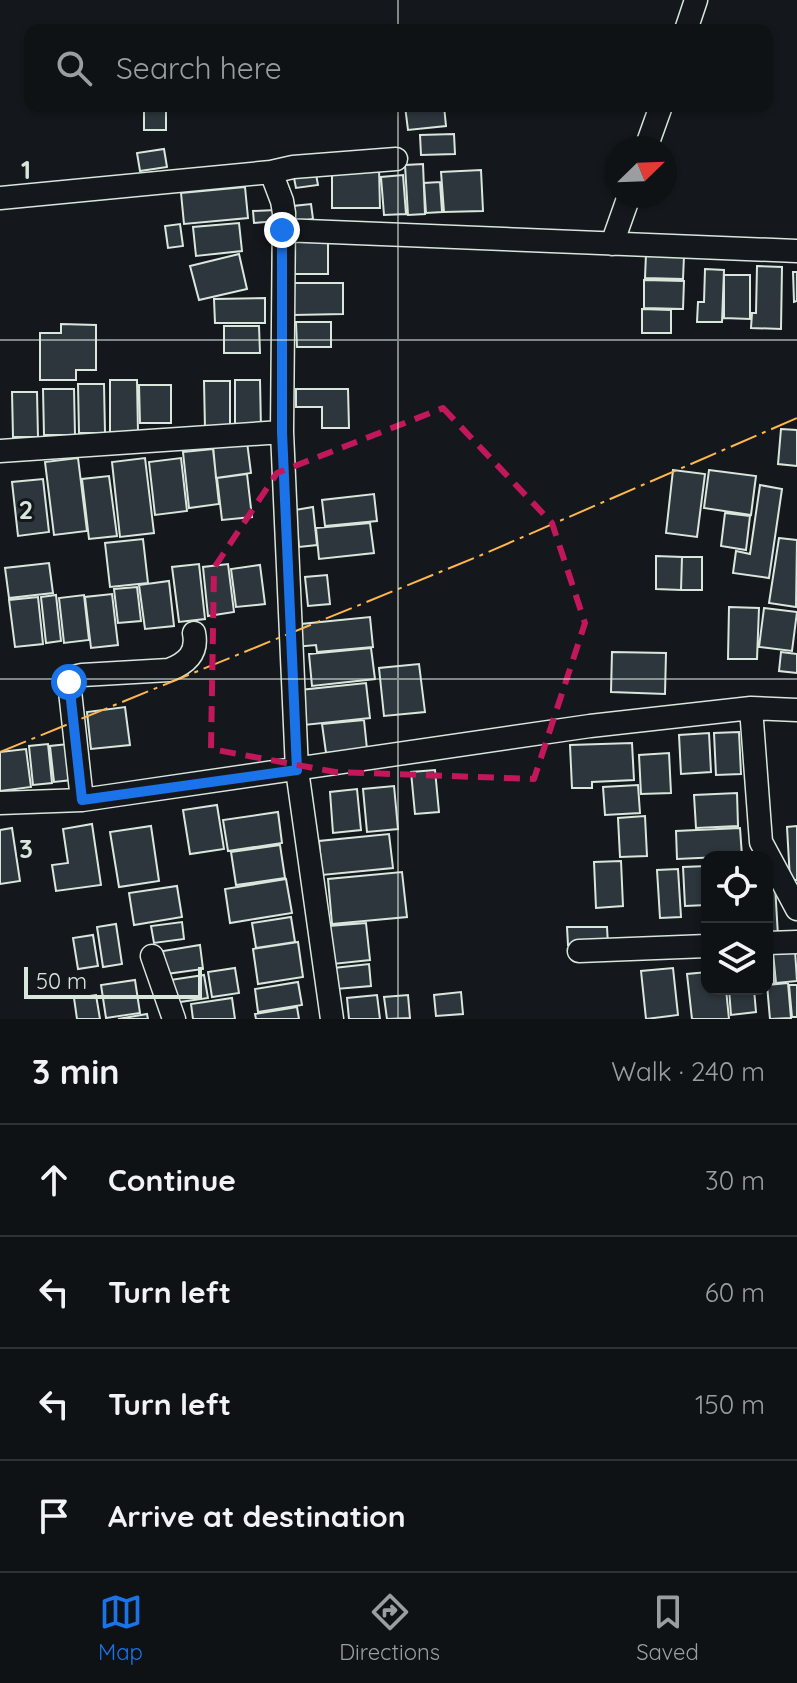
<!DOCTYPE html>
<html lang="en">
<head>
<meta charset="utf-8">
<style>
	:root { --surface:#0f1215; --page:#1d2022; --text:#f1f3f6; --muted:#9b9ea0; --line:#2f3234; --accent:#1a73e8 }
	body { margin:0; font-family:Quicksand,sans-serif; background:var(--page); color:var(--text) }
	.controls { position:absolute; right:24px; bottom:24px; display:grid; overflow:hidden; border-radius:16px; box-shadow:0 2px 6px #0004 }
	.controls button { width:72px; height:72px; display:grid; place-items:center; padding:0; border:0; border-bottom:2px solid var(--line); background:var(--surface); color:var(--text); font:40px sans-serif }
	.compass { position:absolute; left:605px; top:136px; width:72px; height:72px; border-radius:50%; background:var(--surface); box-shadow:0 2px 6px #0004; rotate:67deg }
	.scale { position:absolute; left:24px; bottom:20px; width:178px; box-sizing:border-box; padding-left:8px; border:4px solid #d8e6dc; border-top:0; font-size:22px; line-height:28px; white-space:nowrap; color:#d8e6dc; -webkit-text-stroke:6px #14181c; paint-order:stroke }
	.stop { position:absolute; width:24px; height:24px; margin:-18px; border:6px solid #1a73e8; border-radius:50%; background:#fff }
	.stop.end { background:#1a73e8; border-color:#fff; box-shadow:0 2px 8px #0008 }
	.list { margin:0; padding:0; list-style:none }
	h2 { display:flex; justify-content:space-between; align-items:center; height:104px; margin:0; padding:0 32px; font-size:34px }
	h2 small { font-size:26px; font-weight:400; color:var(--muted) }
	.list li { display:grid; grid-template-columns:52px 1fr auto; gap:24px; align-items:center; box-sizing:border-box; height:112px; padding:0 32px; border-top:2px solid var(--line) }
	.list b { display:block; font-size:30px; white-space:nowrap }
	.list em { font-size:26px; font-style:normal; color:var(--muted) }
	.icon { flex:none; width:44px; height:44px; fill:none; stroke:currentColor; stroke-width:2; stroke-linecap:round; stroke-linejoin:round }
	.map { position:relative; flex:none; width:797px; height:1019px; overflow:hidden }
	.search { position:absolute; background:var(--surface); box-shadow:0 2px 6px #0004; left:24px; right:24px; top:24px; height:88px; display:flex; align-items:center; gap:20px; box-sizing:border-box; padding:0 28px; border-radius:16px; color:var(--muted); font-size:30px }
	.sheet { height:552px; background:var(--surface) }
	nav { display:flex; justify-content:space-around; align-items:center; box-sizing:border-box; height:112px; border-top:2px solid var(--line); background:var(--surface); font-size:22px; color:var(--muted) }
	nav a { display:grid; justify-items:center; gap:4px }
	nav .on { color:var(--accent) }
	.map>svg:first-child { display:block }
</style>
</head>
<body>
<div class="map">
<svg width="797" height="1019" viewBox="0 0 797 1019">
	<rect width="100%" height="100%" fill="#14181c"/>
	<!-- building -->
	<path fill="#2c363c" stroke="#d8e6dc" stroke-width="2" d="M144,106H166V130H144Z
		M405,106H444L446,126L408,130Z
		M454,134L455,154L421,155L420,135Z
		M164,149L167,167L140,171L137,153Z
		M423,164L425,214L408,215L405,165Z
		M379,168L380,208H332V169Z
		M315,169L318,185L296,188L293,173Z
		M481,170L483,211L444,212L441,172Z
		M403,175L406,214L384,215L381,177Z
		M440,182L442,212L426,213L424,183Z
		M245,187L248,218L184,224L181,193Z
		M311,204L313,219L295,222L293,206Z
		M276,210V221L254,223L253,211Z
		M239,223L242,251L196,256L193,227Z
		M180,224L183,246L168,248L165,226Z
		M291,235H328V274H291Z
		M239,254L247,289L199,300L190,266Z
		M646,254L684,256L683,279L645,278Z
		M757,266L782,267L781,329L751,328L752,313H756Z
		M705,269L724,270L722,322H697L698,302H704Z
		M793,272H797V301L794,302Z
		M724,275H750V319L724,318Z
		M644,280L684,281L683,309L644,308Z
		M293,283H343V314L293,315Z
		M265,298V323H215L214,299Z
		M642,309L671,310V333H642Z
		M296,322H331V347H297Z
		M61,324L96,325V370H76V380H40V333H61Z
		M224,326H259L260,353H224Z
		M110,380H137L138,433H110Z
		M235,380H260L261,429H235Z
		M204,381H230V429H205Z
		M78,384H104L105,433H79Z
		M139,385H171V423H140Z
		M43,389H74L75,435H44Z
		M296,389H348L349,428H322V407H296Z
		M12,392H37L38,437H13Z
		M781,429L797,430V466L778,464Z
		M247,442L251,473L216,478L213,445Z
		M213,449L219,504L189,508L183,452Z
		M78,458L87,531L54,535L45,462Z
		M145,458L154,533L120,537L112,462Z
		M181,458L187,511L155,515L149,462Z
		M673,470L705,474L697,537L666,533Z
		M709,470L756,476L751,515L704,508Z
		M247,474L252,517L222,520L217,478Z
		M109,476L117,536L89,539L82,479Z
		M43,479L49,532L18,536L12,482Z
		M760,485L782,489L769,578L733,573L736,551L750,554Z
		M374,494L377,521L325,526L322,500Z
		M313,507L317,545L299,547L295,510Z
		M725,513L750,516L746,550L721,546Z
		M370,523L374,553L319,559L316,528Z
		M779,538L797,540L796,607L769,603Z
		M143,539L148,583L110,587L105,543Z
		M656,556L682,557L681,590L656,589Z
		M682,557H702V590H681Z
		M49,563L53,593L9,598L5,568Z
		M199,564L205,619L179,622L172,567Z
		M228,564L234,612L208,616L203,567Z
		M260,565L265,604L236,607L231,569Z
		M327,575L330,604L308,606L305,577Z
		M169,581L174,626L145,629L139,585Z
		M137,587L141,621L118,623L114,589Z
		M112,594L118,645L91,648L85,597Z
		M56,595L61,641L46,643L41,597Z
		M84,595L89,640L64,643L59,598Z
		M38,597L43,644L15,647L9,600Z
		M729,607L759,608L757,659H728Z
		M764,608L797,612L792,651L759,647Z
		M370,617L373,647L317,652L316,645L294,647L291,625Z
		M371,648L375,679L312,686L309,654Z
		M612,652L666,653L665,694L611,692Z
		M781,652L797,654V673L779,671Z
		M419,664L425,712L384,716L379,668Z
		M366,683L370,718L304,725L300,690Z
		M125,707L130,745L91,749L87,712Z
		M364,720L367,749L326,753L322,724Z
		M739,732L741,774L716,775L714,733Z
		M709,733L711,772L681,774L679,735Z
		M632,743L634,780L592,782V788H572L570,745Z
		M48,744L52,783L33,785L29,746Z
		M68,744L72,780L54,782L50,746Z
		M26,749L31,787L0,791V752Z
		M669,753L671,793L641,794L639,755Z
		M435,770L439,812L415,814L411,772Z
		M638,785L640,813L605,815L603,787Z
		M394,786L398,829L367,832L363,789Z
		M357,789L361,830L333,833L330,792Z
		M737,793L738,826L696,828L694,795Z
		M217,805L224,849L190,854L183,810Z
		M278,812L282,843L228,851L223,820Z
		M645,816L647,856L620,857L618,818Z
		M92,824L101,885L56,891L52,865L68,863L63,829Z
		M151,826L159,881L119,887L110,832Z
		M797,826V880H790L787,827Z
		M12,828L20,881L0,884V830Z
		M740,828L742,856L677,859L676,831Z
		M389,834L393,868L322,875L319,841Z
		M280,845L285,878L236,885L231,852Z
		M621,861L623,906L596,908L594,862Z
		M707,866V905L685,906L683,867Z
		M678,869L681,917L660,918L657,870Z
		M402,872L407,917L332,924L328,879Z
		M286,879L292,913L230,923L225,889Z
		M767,885H775L778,936L767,937Z
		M177,886L182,917L134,925L129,893Z
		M291,917L295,942L256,948L252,923Z
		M182,922L184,939L154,943L151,926Z
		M366,923L370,960L333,964L329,926Z
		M116,924L122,964L103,967L97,927Z
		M567,927H607L608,945H568Z
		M93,935L98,966L78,969L73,938Z
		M298,942L303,977L258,984L253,949Z
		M200,945L203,969L166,974L163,951Z
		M795,950L797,981L776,983L773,952Z
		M767,952H771L774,984H767Z
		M369,964L371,986L336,989L334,968Z
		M235,968L239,993L212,997L208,972Z
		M673,968L678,1015L646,1019L641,971Z
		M707,972V989H726L729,1019H692L687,974Z
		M204,975L208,998L173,1003L170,980Z
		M135,980L140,1013L106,1018L101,985Z
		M298,982L302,1005L258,1012L255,989Z
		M788,983L791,1018L770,1019L767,985Z
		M789,985H797V1017H792Z
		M729,989H754L756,1012L731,1015Z
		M461,992L463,1014L436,1016L434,995Z
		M96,995L100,1019H77L74,998Z
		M377,995L380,1019H349L347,998Z
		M408,995L410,1018L387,1019L384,997Z
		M232,998L235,1019H193L191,1004Z
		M297,1007L299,1019H256L255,1014Z
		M147,1014L148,1019H118Z"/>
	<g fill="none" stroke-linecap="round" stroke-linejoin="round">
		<defs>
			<path id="minor" d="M686,30L696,0
				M646,148L661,106
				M271,172L293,167L396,159
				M0,198L271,172L282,201L284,213L282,432L297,770L332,1019
				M282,230L797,251
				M612,244L629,196
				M0,451L282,432
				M751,708L761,842L797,909
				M82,800L69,682L73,677L82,675L169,670C187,663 198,653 194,633
				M0,803L82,800L590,726L751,708L797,710
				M767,943L797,942
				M579,951L707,946
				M152,956L174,1019"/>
		</defs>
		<!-- minor casing -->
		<use href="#minor" stroke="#d8e6dc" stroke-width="25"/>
		<!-- minor -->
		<use href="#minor" stroke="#14181c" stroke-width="22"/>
		<!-- power -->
		<path stroke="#ffb74d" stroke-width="2" stroke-dasharray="28 6 4 6" stroke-linecap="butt" d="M0,752L479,556L797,418"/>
	</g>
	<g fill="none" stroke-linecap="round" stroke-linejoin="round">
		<!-- route -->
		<path stroke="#1a73e8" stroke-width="10" d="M69,682L82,800L297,770L282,432V230"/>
	</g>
	<!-- marked area -->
	<path fill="none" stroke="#c2185b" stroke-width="6" stroke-dasharray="16 10" stroke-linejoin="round" d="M443,408L552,523L585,623L534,779L335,772L211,749L214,568L277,473Z"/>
	<!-- grid -->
	<path fill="none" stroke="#d8e6dc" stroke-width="2" stroke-opacity="0.55" d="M398,0V30M398,106V1019M0,340H797M0,679H797"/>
	<g font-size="26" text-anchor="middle" font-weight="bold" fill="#d8e6dc" stroke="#14181c" stroke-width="6" stroke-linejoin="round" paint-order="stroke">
		<text x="26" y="179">1</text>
		<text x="26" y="519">2</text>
		<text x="26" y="858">3</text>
	</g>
</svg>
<div class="controls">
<button><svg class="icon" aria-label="locate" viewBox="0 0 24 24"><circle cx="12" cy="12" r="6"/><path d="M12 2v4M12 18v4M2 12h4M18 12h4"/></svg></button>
<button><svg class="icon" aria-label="layers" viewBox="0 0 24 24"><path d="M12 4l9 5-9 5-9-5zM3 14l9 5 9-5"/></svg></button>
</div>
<svg class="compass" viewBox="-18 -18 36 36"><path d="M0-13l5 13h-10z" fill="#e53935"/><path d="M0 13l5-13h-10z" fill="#9b9ea0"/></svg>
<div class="scale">50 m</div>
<div class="stop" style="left:69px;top:682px"></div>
<div class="stop end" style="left:282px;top:230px"></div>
<div class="search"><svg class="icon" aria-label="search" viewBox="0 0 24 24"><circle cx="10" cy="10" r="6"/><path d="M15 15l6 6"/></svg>Search here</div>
</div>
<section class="sheet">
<h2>3 min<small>Walk · 240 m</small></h2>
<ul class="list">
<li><svg class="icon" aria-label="ahead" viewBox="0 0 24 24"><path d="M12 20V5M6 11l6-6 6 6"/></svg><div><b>Continue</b></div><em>30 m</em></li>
<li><svg class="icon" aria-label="left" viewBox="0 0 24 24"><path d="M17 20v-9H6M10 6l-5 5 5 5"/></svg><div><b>Turn left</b></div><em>60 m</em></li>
<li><svg class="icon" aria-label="left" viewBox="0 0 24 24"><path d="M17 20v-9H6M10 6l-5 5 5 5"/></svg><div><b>Turn left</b></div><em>150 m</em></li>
<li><svg class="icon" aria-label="arrive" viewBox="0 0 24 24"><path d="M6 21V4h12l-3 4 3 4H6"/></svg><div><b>Arrive at destination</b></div></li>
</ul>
</section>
<nav>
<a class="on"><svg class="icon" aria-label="map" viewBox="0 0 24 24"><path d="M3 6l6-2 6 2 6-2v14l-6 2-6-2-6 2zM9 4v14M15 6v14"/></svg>Map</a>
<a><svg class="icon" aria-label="directions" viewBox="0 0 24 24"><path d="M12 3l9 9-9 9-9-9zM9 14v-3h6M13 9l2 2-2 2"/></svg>Directions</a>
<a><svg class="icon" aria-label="saved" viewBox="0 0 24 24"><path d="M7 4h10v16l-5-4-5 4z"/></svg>Saved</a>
</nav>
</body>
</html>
